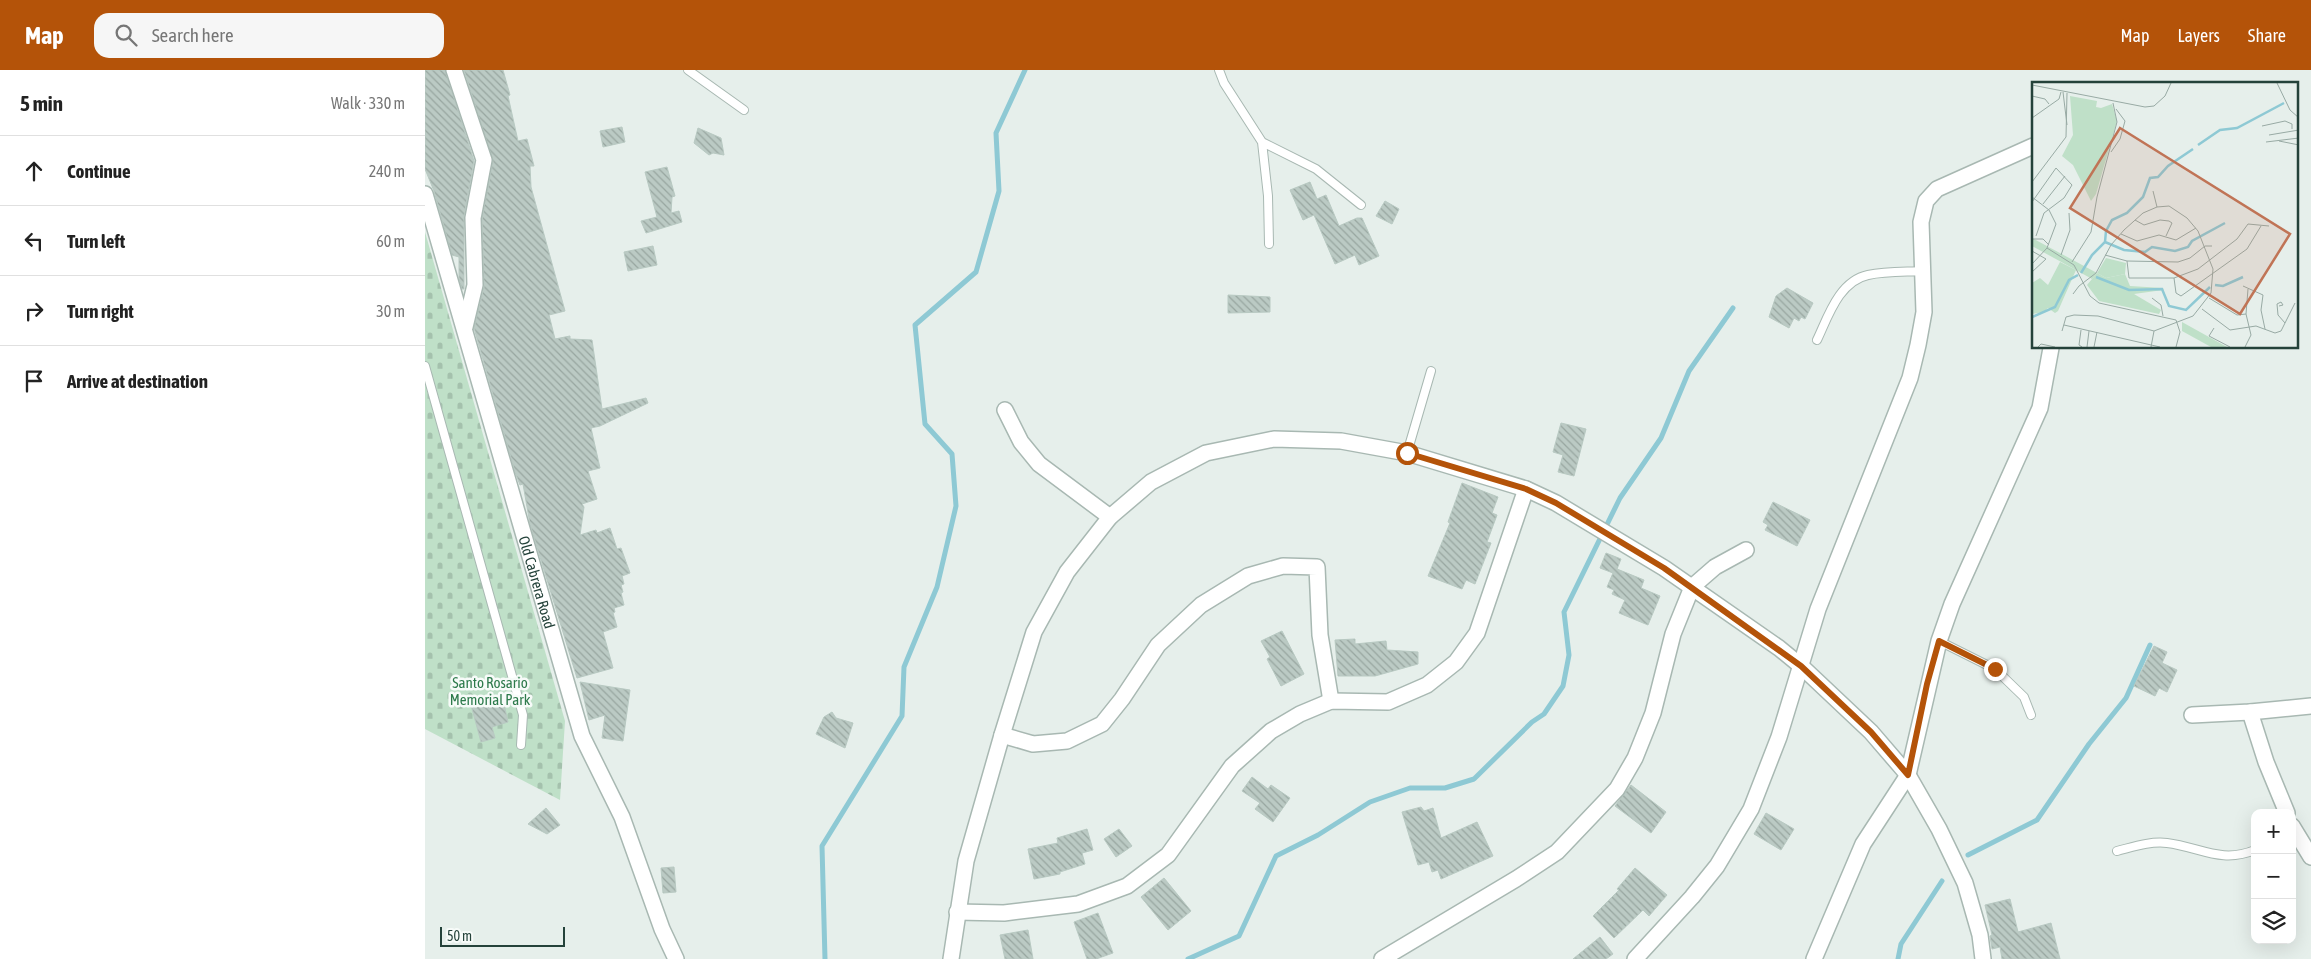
<!DOCTYPE html>
<html lang="en">
<head>
<meta charset="utf-8">
<style>
	:root { --surface:#fff; --page:#f6f6f6; --text:#222; --muted:#767676; --line:#e0e0e0; --accent:#b45309 }
	body { margin:0; font-family:"Asap Condensed",sans-serif; background:var(--page); color:var(--text) }
	.controls { position:absolute; right:15px; bottom:15px; display:grid; overflow:hidden; border-radius:10px; box-shadow:0 5px 20px #0002 }
	.controls button { width:45px; height:45px; display:grid; place-items:center; padding:0; border:0; border-bottom:1px solid var(--line); background:var(--surface); color:var(--text); font:25px sans-serif }
	.scale { position:absolute; left:15px; bottom:12px; width:125px; box-sizing:border-box; padding-left:5px; border:2px solid #24423a; border-top:0; font-size:14px; line-height:18px; white-space:nowrap; color:#24423a; -webkit-text-stroke:4px #f7fbf9; paint-order:stroke }
	.stop { position:absolute; width:15px; height:15px; margin:-11px; border:4px solid #b45309; border-radius:50%; background:#fff }
	.stop.end { background:#b45309; border-color:#fff; box-shadow:0 1px 5px #0008 }
	.list { margin:0; padding:0; list-style:none }
	h2 { display:flex; justify-content:space-between; align-items:center; height:65px; margin:0; padding:0 20px; font-size:21px }
	h2 small { font-size:16px; font-weight:400; color:var(--muted) }
	.list li { display:grid; grid-template-columns:32px 1fr auto; gap:15px; align-items:center; box-sizing:border-box; height:70px; padding:0 20px; border-top:1px solid var(--line) }
	.list b { display:block; font-size:19px; white-space:nowrap }
	.list em { font-size:16px; font-style:normal; color:var(--muted) }
	.icon { flex:none; width:28px; height:28px; fill:none; stroke:currentColor; stroke-width:2; stroke-linecap:round; stroke-linejoin:round }
	.map { position:relative; flex:none; width:1886px; height:889px; overflow:hidden }
	header { display:flex; align-items:center; gap:30px; box-sizing:border-box; height:70px; padding:0 25px; background:var(--accent); color:#fff }
	header strong { font-size:24px }
	nav { display:flex; gap:28px; margin-inline-start:auto; font-size:18px }
	.search { width:350px; height:45px; background:var(--page); display:flex; align-items:center; gap:12px; box-sizing:border-box; padding:0 18px; border-radius:15px; color:var(--muted); font-size:19px }
	main { display:flex }
	aside { flex:1; background:var(--surface) }
	.map>svg:first-child { display:block }
</style>
</head>
<body>
<header>
<strong>Map</strong>
<div class="search"><svg class="icon" aria-label="search" viewBox="0 0 24 24"><circle cx="10" cy="10" r="6"/><path d="M15 15l6 6"/></svg>Search here</div>
<nav><a>Map</a><a>Layers</a><a>Share</a></nav>
</header>
<main>
<aside>
<h2>5 min<small>Walk · 330 m</small></h2>
<ul class="list">
<li><svg class="icon" aria-label="ahead" viewBox="0 0 24 24"><path d="M12 20V5M6 11l6-6 6 6"/></svg><div><b>Continue</b></div><em>240 m</em></li>
<li><svg class="icon" aria-label="left" viewBox="0 0 24 24"><path d="M17 20v-9H6M10 6l-5 5 5 5"/></svg><div><b>Turn left</b></div><em>60 m</em></li>
<li><svg class="icon" aria-label="right" viewBox="0 0 24 24"><path d="M7 20v-9h11M14 6l5 5-5 5"/></svg><div><b>Turn right</b></div><em>30 m</em></li>
<li><svg class="icon" aria-label="arrive" viewBox="0 0 24 24"><path d="M6 21V4h12l-3 4 3 4H6"/></svg><div><b>Arrive at destination</b></div></li>
</ul>
</aside>
<div class="map">
<svg width="1886" height="889" viewBox="0 0 1886 889">
	<defs>
		<pattern id="cemetery-stones" width="16" height="16" patternUnits="userSpaceOnUse" patternTransform="scale(1.25)"><rect width="16" height="16" fill="#bfe0c8"/><path d="M2 7V4a2 2 0 0 1 4 0v3zM10 15v-3a2 2 0 0 1 4 0v3z" fill="#a4c1ad"/></pattern>
		<pattern id="building-back-hatch" width="6" height="6" patternUnits="userSpaceOnUse" patternTransform="scale(1.25)"><rect width="6" height="6" fill="#bbcac4"/><path d="M-1 5l2 2M0 0l6 6M5-1l2 2" fill="none" stroke="#98a6a0"/></pattern>
	</defs>
	<rect width="100%" height="100%" fill="#e6efeb"/>
	<!-- cemetery -->
	<path fill="url(#cemetery-stones)" d="M0,162L140,651L135,730L0,659Z"/>
	<g fill="none" stroke-linecap="round" stroke-linejoin="round">
		<!-- stream -->
		<path stroke="#8ec9d4" stroke-width="5" d="M1543,785L1612,750L1664,674L1701,628L1725,575
			M400,889L397,776L477,646L479,597L512,517L531,436L527,384L500,354L490,255L551,202L574,121L571,63L600,0
			M763,889L814,866L851,786L893,765L945,732L985,718H1020L1049,709L1107,652L1119,644L1138,616L1144,585L1139,542L1195,428L1236,368L1264,301L1308,238
			M1473,889L1476,874L1517,811"/>
	</g>
	<!-- building -->
	<path fill="url(#building-back-hatch)" stroke="#b8c9c2" d="M0,0H20L49,91L39,146V219H37L34,208V187L27,185L9,121L0,99Z
		M39,0H78L85,25L83,26L93,71L102,69L109,96H105L106,117L140,241L124,245L130,269L145,266V269L167,270L177,339L221,328L223,333L175,356L166,358L175,398L163,401L172,429L157,434L159,437L155,465L171,460L172,463L185,458L192,479L196,478L205,503L197,506L199,514L196,515L198,522L196,523L199,535L189,538L190,542L188,543L192,557L178,562L188,598L152,608L105,454L98,414L95,415L90,402L49,258L59,217L57,149L68,91Z
		M197,57L200,72L178,77L175,61Z
		M273,58L296,68L299,85L288,83L284,85L269,73Z
		M242,97L250,126L247,127L246,143L254,141L257,152L221,163L216,151L232,147L220,102Z
		M885,112L892,129L901,125L914,156L932,148H937L954,186L934,195L930,185L910,194L889,145L878,150L865,120Z
		M960,131L974,139L967,154L951,146Z
		M228,176L232,195L203,201L199,182Z
		M1362,218L1388,233L1380,249L1376,247L1374,251L1369,248L1364,258L1344,247L1351,226Z
		M803,225L845,227V242L803,243Z
		M1136,353L1161,359L1149,406L1133,402L1138,385L1128,382Z
		M1037,413L1073,427L1067,443L1072,445L1062,472L1066,473L1050,514L1041,510L1037,519L1003,506L1025,453L1023,452Z
		M1348,432L1385,450L1372,476L1340,460L1343,455L1338,452Z
		M1181,483L1196,489L1192,499L1219,510L1216,518L1235,526L1223,555L1194,543L1200,530L1187,524L1189,520L1182,517L1188,503L1175,498Z
		M857,561L879,604L856,616L842,589L845,587L836,571Z
		M930,569V574L961,571L962,580L993,582V594L950,606H913L910,570Z
		M1729,576L1742,582L1737,593L1752,600L1742,622L1734,618L1730,626L1709,616Z
		M155,612L205,620L198,671L177,668L180,645L164,650Z
		M77,625L83,652L67,657L70,668L56,672L46,635Z
		M407,642L411,648L428,653L420,678L391,664L399,647Z
		M827,707L843,719L846,715L865,728L848,752L830,739L835,733L817,721Z
		M1206,715L1241,742L1226,763L1190,736Z
		M996,737L999,741L1008,738L1016,768L1052,752L1068,786L1016,809L1013,800L1007,802L1004,792L993,795L977,742Z
		M121,738L135,755L122,764L103,754Z
		M1341,743L1369,759L1356,780L1329,764Z
		M662,759L668,780L657,783L660,794L635,802V804L609,809L603,779L633,773L632,768Z
		M694,759L707,776L691,787L679,769Z
		M249,797L251,822L238,823L236,798Z
		M1210,798L1242,825L1224,846L1218,840L1189,868L1168,846L1194,820L1192,819Z
		M739,808L766,841L743,860L716,827Z
		M1585,829L1593,862L1626,853L1635,889H1577L1575,877L1567,879L1565,866L1567,865L1560,835Z
		M673,843L688,883L671,889H662L649,852Z
		M603,860L608,889H580L575,865Z
		M1175,867L1188,884L1181,889H1148Z"/>
	<g fill="none" stroke-linecap="round" stroke-linejoin="round">
		<defs>
			<path id="service" d="M263,0L319,40
				M794,0L799,13L837,72L843,126L844,174
				M837,72L891,99L936,135
				M1392,270C1403,247 1414,211 1443,205C1461,201 1480,202 1498,201
				M0,296L98,645L96,675
				M982,383L1006,301
				M1514,571L1570,599L1599,627L1606,645
				M1692,781C1708,777 1725,771 1742,773C1775,777 1796,794 1830,780"/>
			<g id="minor">
				<path d="M29,0L59,90L48,148L50,215L40,257"/>
				<path id="s1" d="M0,124L157,666L197,747L237,859L251,889"/>
				<path d="M580,340L596,372L614,394L685,447"/>
				<path d="M1825,642L1841,692L1862,743"/>
				<path d="M1767,645L1825,642L1886,636"/>
				<path d="M577,665L608,674L642,671L677,654L697,629L733,575L776,535L823,506L858,496L892,497L895,565L906,631"/>
				<path d="M1867,756L1886,787"/>
				<path d="M532,842L579,843L653,834L702,816L743,785L807,696L846,661L875,644L906,631L963,632L1002,615L1031,592L1052,563L1101,419"/>
				<path d="M526,889L541,791L577,665L609,562L642,502L685,447L726,412L781,383L849,369L916,371L982,383L1101,419L1131,433L1239,498L1354,578L1376,596L1446,662L1483,705L1514,759L1540,813L1555,865L1558,889"/>
				<path d="M957,889L1091,809L1132,782L1192,719L1210,688L1228,643L1248,564L1267,517L1290,497L1321,480"/>
				<path d="M1210,889L1267,827L1292,796L1326,739L1354,667L1393,539L1485,308L1493,275L1499,242L1496,152L1501,131L1512,119L1608,76"/>
				<path d="M1389,889L1438,774L1483,705L1514,571L1527,534L1615,338L1626,278"/>
			</g>
		</defs>
		<!-- service casing -->
		<use href="#service" stroke="#a8b8b2" stroke-width="10"/>
		<!-- minor casing -->
		<use href="#minor" stroke="#a8b8b2" stroke-width="18"/>
		<!-- service -->
		<use href="#service" stroke="#fff" stroke-width="8"/>
		<!-- minor -->
		<use href="#minor" stroke="#fff" stroke-width="15"/>
	</g>
	<g fill="none" stroke-linecap="round" stroke-linejoin="round">
		<!-- route -->
		<path stroke="#b45309" stroke-width="6" d="M982,383L1101,419L1131,433L1239,498L1376,596L1446,662L1483,705L1502,614L1514,571L1570,599"/>
	</g>
	<g text-anchor="middle" dominant-baseline="central" stroke-width="5" stroke-linejoin="round" paint-order="stroke">
		<!-- street labels -->
		<g font-size="15" fill="#24423a" stroke="#f7fbf9">
			<text stroke="none"><textPath href="#s1" startOffset="404">Old Cabrera Road</textPath></text>
		</g>
		<!-- park labels -->
		<g font-size="15" fill="#2d7a4b" stroke="#f7fbf9">
			<text x="65" y="612">Santo Rosario<tspan x="65" dy="17">Memorial Park</tspan></text>
		</g>
	</g>
	<!-- overview -->
	<g transform="translate(1607 12)">
		<rect width="266" height="266" fill="#e6efeb"/>
		<path d="M0,156L65,191L60,197L44,188L0,164ZM150,240L195,265H179L150,249Z" fill="#bfe0c8"/>
		<path d="M28,180L44,188L26,229L23,231L16,226L12,230L0,232V201L8,196L16,203ZM65,191L74,196L93,192L98,204L131,206L135,220L131,208L102,212L129,228L127,232L67,219L55,203Z" fill="#bfe0c8"/>
		<path d="M38,14L65,19L64,25L69,26L80,22L85,39L64,112L59,119L41,83L30,74L41,53Z" fill="#bfe0c8"/>
		<path d="M74,176L94,181L93,192L74,196L65,191Z" fill="#bfe0c8"/>
		<path fill="none" stroke="#8ec9d4" stroke-width="2.5" d="M166,63L188,48L205,46L252,21M73,160L92,168L113,170L120,165L143,169L156,165L160,159L193,141M49,191L60,173L73,160L74,149L80,138L95,131L111,115L118,96L126,95L136,84L161,67M64,195L97,208L130,207L137,224L154,228L178,205M183,203L191,204L211,195M0,235L23,225L37,198L46,193"/>
		<path fill="none" stroke="#98aaa4" stroke-width="1" d="M245,1L258,28L267,36M0,3L113,25L122,24L133,14L139,1M31,10L35,43M0,14L13,17L17,22M0,36L27,17L29,10M230,44L253,39L260,42V47M237,53L267,48M247,59L267,63M234,60L267,56M79,70L88,57L93,39L84,27M0,100L34,55L35,11M121,109L125,125M0,115L17,128L24,142L15,166L0,182M0,120L24,86L40,103L32,116L12,131L4,154M11,122L33,94M103,138L112,143L128,138L137,139L140,141L134,154M89,152L105,159L127,153L144,158L164,146M0,157H11L17,163M15,166L42,183L58,214L67,221L144,238L148,250L144,265M0,169L14,177L0,190M29,173L38,148L37,131M73,173L95,179L146,180L158,176L173,164H180M95,179L97,196H142L166,187L205,157L216,142L237,144M40,180L59,150L65,115L85,40L81,21M142,196L144,211L149,214L215,167L229,144M211,204L231,213L229,228L233,247M120,216L129,223L131,234M177,216L205,233L214,232M247,224L251,223L249,220L245,222L246,233L253,241M170,227L198,248L224,244L243,251L249,249L263,221M32,243L128,265M182,246L177,254L198,265M49,248L47,263L50,265M30,249L34,235L42,233L66,234L122,249L161,234L179,211L181,187L166,149L155,136L137,124L125,125L111,131L92,148L79,163L64,191L47,204L41,212M6,265L9,262L23,265M55,265L57,249M62,265L65,250M119,265L122,249M213,265L219,253L214,232L216,207"/>
		<path fill="#c07456" fill-opacity="0.15" stroke="#c07456" stroke-width="2.5" d="M88,46L258,152L208,232L38,126Z"/>
		<rect width="266" height="266" fill="none" stroke="#24423a" stroke-width="2.5"/>
	</g>
</svg>
<div class="controls">
<button>+</button>
<button>−</button>
<button><svg class="icon" aria-label="layers" viewBox="0 0 24 24"><path d="M12 4l9 5-9 5-9-5zM3 14l9 5 9-5"/></svg></button>
</div>
<div class="scale">50 m</div>
<div class="stop" style="left:982px;top:383px"></div>
<div class="stop end" style="left:1570px;top:599px"></div>
</div>
</main>
</body>
</html>
